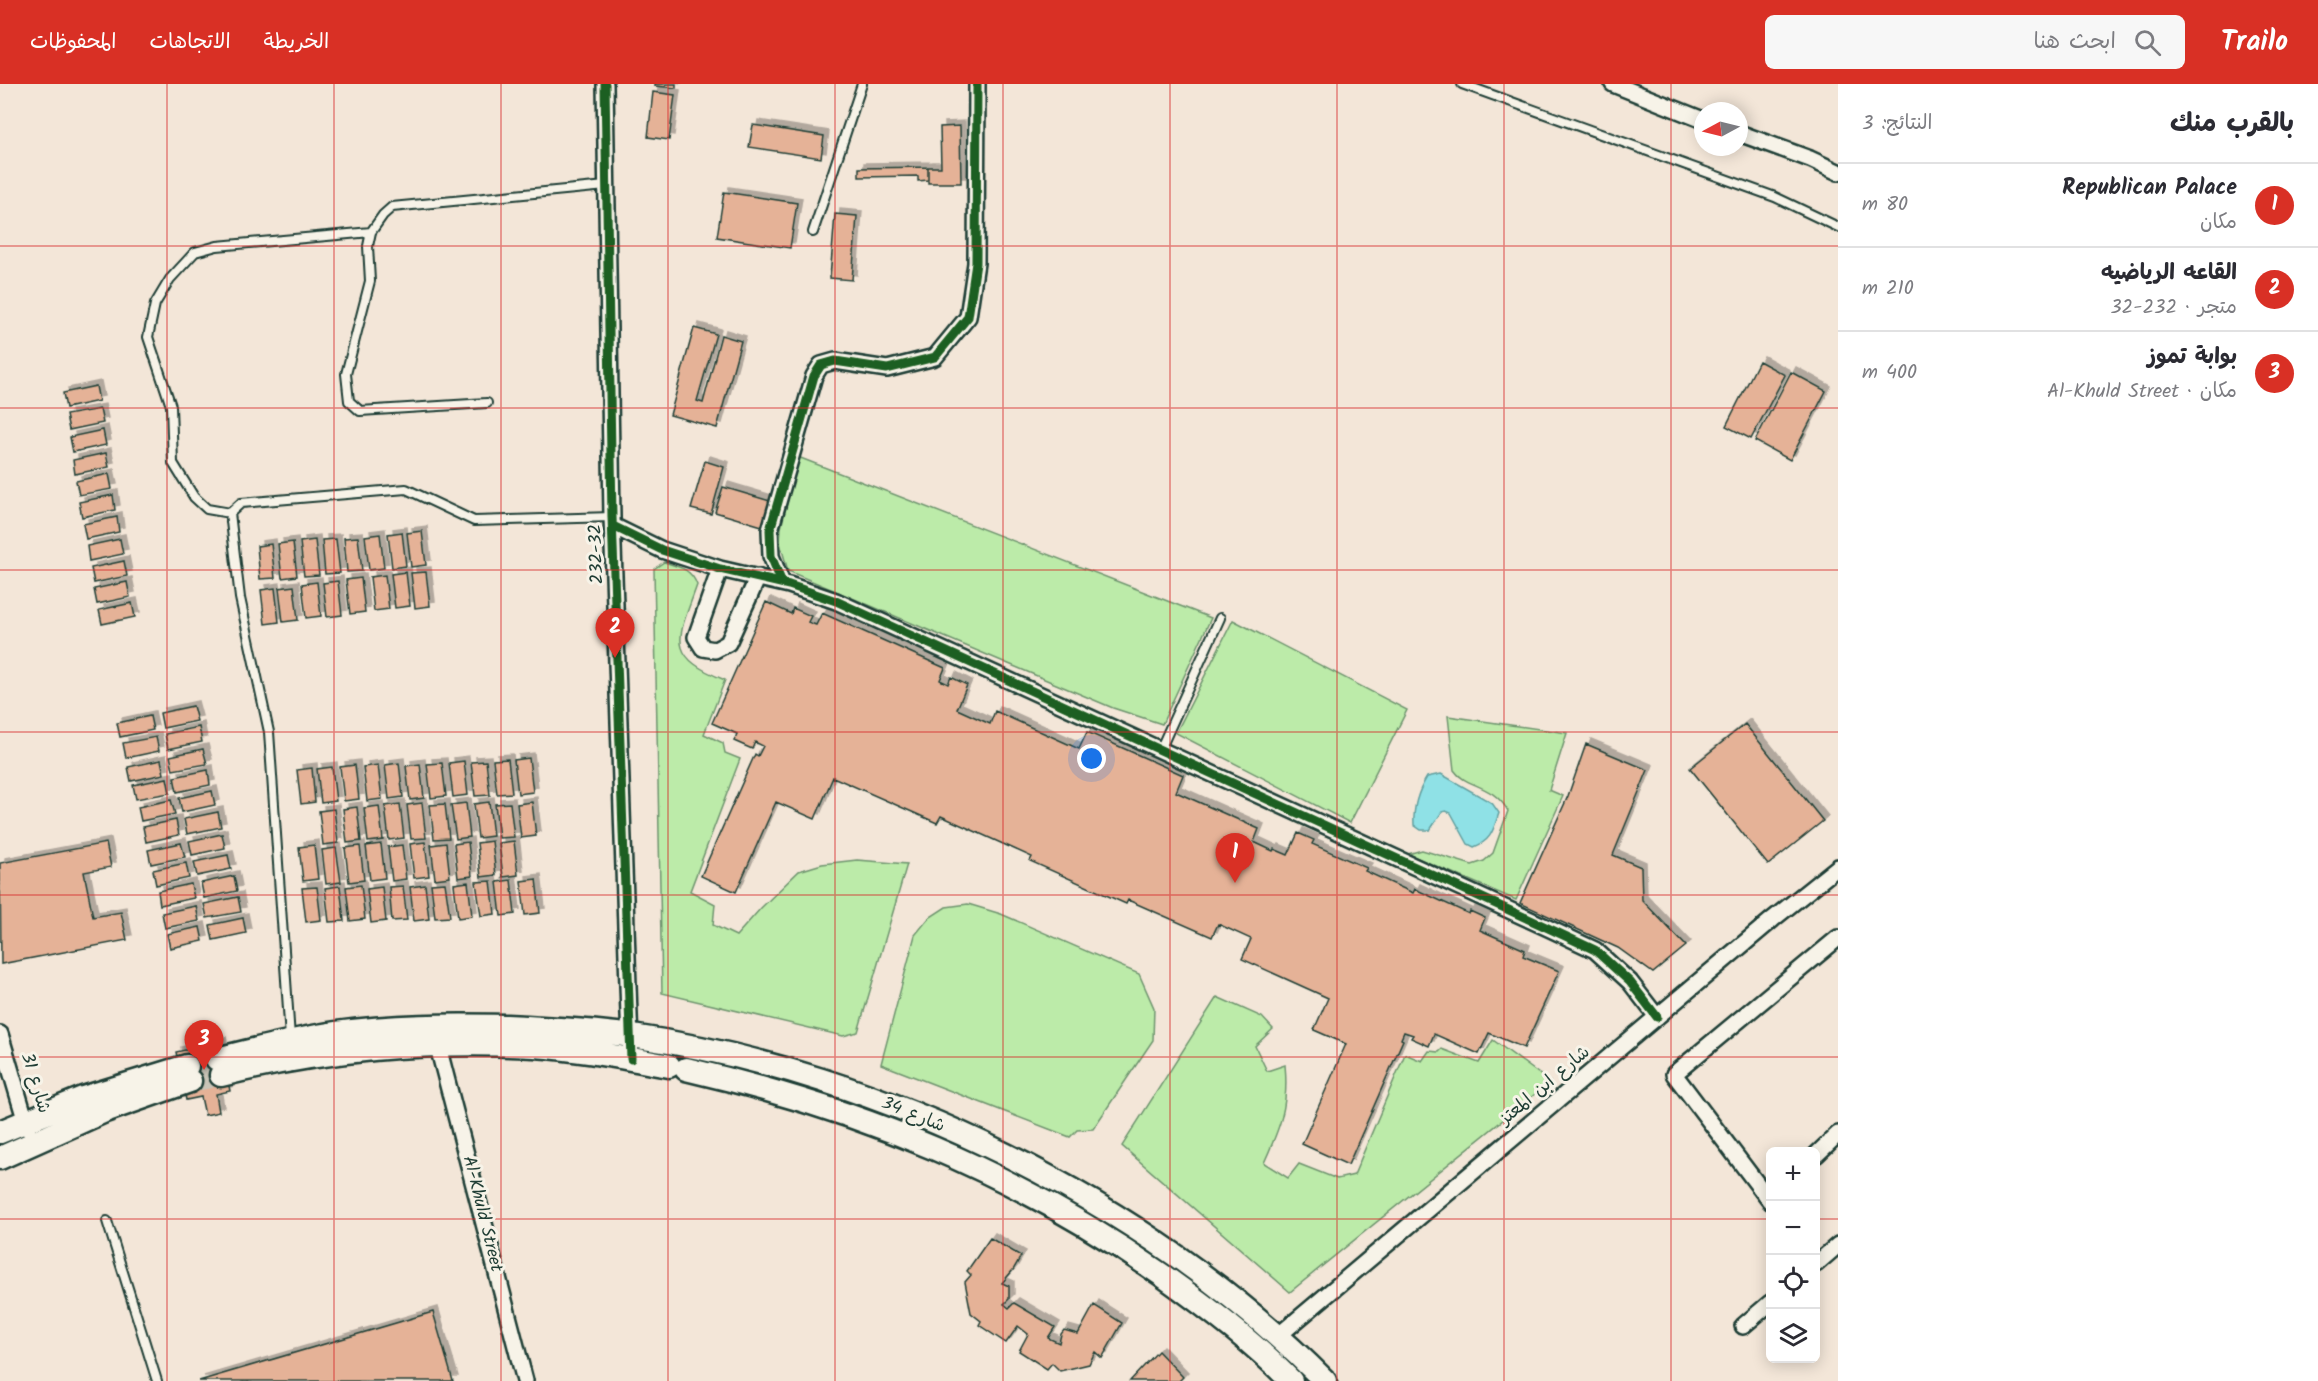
<!DOCTYPE html>
<html lang="ar">
<head>
<meta charset="utf-8">
<style>
	:root { --surface:#fff; --page:#f7f7f7; --text:#2b2b33; --muted:#7c7c81; --line:#e1e1e2; --accent:#d93025 }
	body { margin:0; font-family:Kalam,"Playpen Sans Arabic",sans-serif; background:var(--page); color:var(--text); direction:rtl }
	.controls { position:absolute; right:18px; bottom:18px; display:grid; overflow:hidden; border-radius:9px; box-shadow:0 3px 15px #0003 }
	.controls button { width:54px; height:54px; display:grid; place-items:center; padding:0; border:0; border-bottom:2px solid var(--line); background:var(--surface); color:var(--text); font:30px sans-serif }
	.compass { position:absolute; left:1694px; top:18px; width:54px; height:54px; border-radius:50%; background:var(--surface); box-shadow:0 3px 15px #0003; rotate:263deg }
	.you { position:absolute; left:1092px; top:675px; width:21px; height:21px; margin:-15px; border:4px solid #fff; border-radius:50%; background:#1a73e8; box-shadow:0 0 0 9px #1a73e833 }
	.badge { display:grid; place-items:center; width:39px; height:39px; border-radius:50%; background:var(--accent); color:#fff; font-size:20px; font-weight:700 }
	.pin { position:absolute; translate:-50% -50px; filter:drop-shadow(0 2px 3px #0008) }
	.pin::after { content:''; position:absolute; top:32px; width:21px; height:18px; background:inherit; clip-path:polygon(0 0,100% 0,50% 100%) }
	.list { margin:0; padding:0; list-style:none }
	h2 { display:flex; justify-content:space-between; align-items:center; height:78px; margin:0; padding:0 24px; font-size:26px }
	h2 small { font-size:20px; font-weight:400; color:var(--muted) }
	.list li { display:grid; grid-template-columns:39px 1fr auto; gap:18px; align-items:center; box-sizing:border-box; height:84px; padding:0 24px; border-top:2px solid var(--line) }
	.list b { display:block; font-size:22px; white-space:nowrap }
	.list p { margin:0; font-size:20px; white-space:nowrap; color:var(--muted) }
	.list em { font-size:20px; font-style:normal; color:var(--muted) }
	.icon { flex:none; width:33px; height:33px; fill:none; stroke:currentColor; stroke-width:2; stroke-linecap:round; stroke-linejoin:round }
	.map { position:relative; flex:none; width:1838px; height:1297px; overflow:hidden; direction:ltr }
	header { display:flex; align-items:center; gap:36px; box-sizing:border-box; height:84px; padding:0 30px; background:var(--accent); color:#fff }
	header strong { font-size:28px }
	nav { display:flex; gap:33px; margin-inline-start:auto; font-size:21px }
	.search { width:420px; height:54px; background:var(--page); display:flex; align-items:center; gap:15px; box-sizing:border-box; padding:0 21px; border-radius:9px; color:var(--muted); font-size:22px }
	main { display:flex }
	aside { flex:1; background:var(--surface) }
	.map>svg:first-child { display:block }
</style>
</head>
<body>
<header>
<strong>Trailo</strong>
<div class="search"><svg class="icon" aria-label="search" viewBox="0 0 24 24"><circle cx="10" cy="10" r="6"/><path d="M15 15l6 6"/></svg>ابحث هنا</div>
<nav><a>الخريطة</a><a>الاتجاهات</a><a>المحفوظات</a></nav>
</header>
<main>
<aside>
<h2>بالقرب منك<small>النتائج: 3</small></h2>
<ul class="list">
<li><span class="badge">1</span><div><b>Republican Palace</b><p>مكان</p></div><em>80 m</em></li>
<li><span class="badge">2</span><div><b>القاعه الرياضيه</b><p>متجر · 232-32</p></div><em>210 m</em></li>
<li><span class="badge">3</span><div><b>بوابة تموز</b><p>مكان · Al-Khuld Street</p></div><em>400 m</em></li>
</ul>
</aside>
<div class="map">
<svg width="1838" height="1297" viewBox="0 0 1838 1297">
	<defs>
		<filter id="shadow"><feDropShadow dx="5" dy="-5" stdDeviation="0" flood-color="#0004"/></filter>
	</defs>
	<rect width="100%" height="100%" fill="#f3e6d8"/>
	<filter id="ink" filterUnits="userSpaceOnUse"><feTurbulence type="fractalNoise" baseFrequency=".0167" numOctaves="2"/><feDisplacementMap in="SourceGraphic" scale="12" xChannelSelector="R" yChannelSelector="G"/><feConvolveMatrix kernelMatrix="1 2 1 2 8 2 1 2 1" color-interpolation-filters="sRGB"/></filter>
	<g filter="url(#ink)">
		<!-- green -->
		<path fill="#bceba9" stroke="#6e946e" stroke-width="1.5" d="M798,373L1211,534L1162,640L1113,624L788,487L780,459L781,444Z
			M664,478C680,483 691,485 697,501C679,553 663,571 725,596L704,650L723,659L725,669L740,675L690,807L715,820L713,841L736,852L761,824L799,787L822,780L857,776L907,780L858,948L843,952L662,909L654,485Z
			M1233,536L1407,626L1350,739L1176,649Z
			M1448,632L1567,649L1549,706L1563,712L1516,816L1408,770L1422,766L1472,781L1484,777L1493,769L1508,727C1492,699 1466,704 1454,686Z
			M968,820L1001,830L1139,890L1154,924L1153,956L1093,1045L1077,1046L1070,1053L881,980L915,851L929,834L946,823Z
			M1217,913L1262,933L1273,945L1255,962L1267,987L1285,981C1289,1022 1280,1043 1264,1079L1288,1094L1299,1080L1337,1095L1354,1091L1405,970L1422,977L1429,967L1439,968L1442,965L1479,979L1493,956L1550,998L1290,1208L1122,1062Z"/>
		<!-- water -->
		<path fill="#8fe1e6" stroke="#629f9f" stroke-width="1.5" d="M1441,690L1492,719L1499,729C1493,746 1492,756 1474,763L1468,760L1451,729L1446,727L1442,728L1430,746H1421L1414,741C1413,723 1417,709 1427,693Z"/>
		<!-- building -->
		<path fill="#e5b297" stroke="#1f3d34" stroke-width="1.5" filter="url(#shadow)" d="M655,0H676V4L655,2Z
			M653,8L675,11L669,56L648,53Z
			M753,41L824,52L821,74L749,63Z
			M960,42L961,99H928V83H941L940,43Z
			M928,83V96L918,97V92L859,93V84Z
			M724,108L797,119L790,164L717,153Z
			M835,130L857,132L852,196L830,194Z
			M694,244L716,250L697,317L703,319L721,251L741,257L717,344L670,331Z
			M1759,277L1785,291L1751,355L1726,342Z
			M1791,288L1826,307L1790,376L1755,357Z
			M96,302L99,317L66,324L63,309Z
			M100,325L103,339L69,346L66,331Z
			M103,346L106,361L73,368L70,353Z
			M106,369L109,383L75,390L73,376Z
			M705,377L724,383L711,430L691,425Z
			M109,390L112,405L79,411L76,397Z
			M723,403L770,417L762,442L715,428Z
			M113,411L115,426L82,433L79,418Z
			M117,433L119,448L86,455L83,440Z
			M422,447L426,481L411,483L407,449Z
			M402,448L406,482L392,484L388,450Z
			M380,450L384,484L369,486L365,452Z
			M358,453L362,487L347,488L344,454Z
			M120,455L123,470L89,477L87,462Z
			M336,455L340,489L325,490L322,456Z
			M315,456L319,491L304,492L300,458Z
			M293,458L297,492L282,494L278,460Z
			M271,460L275,494L260,495L257,462Z
			M124,477L127,492L94,499L91,484Z
			M406,488L410,522L395,524L391,490Z
			M426,488L430,522L415,524L411,489Z
			M385,491L389,525L374,527L370,493Z
			M361,494L365,528L350,530L346,496Z
			M338,497L342,531L327,533L323,499Z
			M127,498L130,513L97,520L94,505Z
			M317,498L321,532L306,534L302,500Z
			M294,502L298,536L283,538L279,504Z
			M275,504L279,538L265,540L261,506Z
			M766,518L791,530L793,524L811,532L808,538L816,541L822,529L945,584L940,596L948,600L951,593L967,601L957,625L990,640L995,627L1079,665L1087,648L1183,691L1176,708L1259,745L1254,758L1273,767L1274,765L1288,771L1298,749L1314,756L1312,760L1367,784L1365,787L1413,809L1415,805L1469,830L1470,827L1485,834L1480,846L1525,866L1523,872L1559,887L1524,964L1489,949L1479,970L1434,950L1429,962L1411,954L1413,951L1404,948L1401,955L1403,956L1348,1081L1302,1060L1346,960L1314,946L1328,914L1242,875L1251,855L1218,840L1212,853L1128,816L1126,820L1030,777L1032,773L941,732L937,739L833,693L815,735L776,718L736,808L701,792L755,670L758,672L763,662L755,658L752,665L734,657L737,650L712,639Z
			M132,519L135,533L102,540L99,526Z
			M193,622L197,637L163,644L160,629Z
			M150,632L153,646L120,653L117,639Z
			M1745,640L1823,737L1768,781L1690,684Z
			M199,643L202,658L168,665L165,650Z
			M156,653L159,667L126,674L123,659Z
			M1586,660L1648,686L1613,771L1641,783L1642,816L1686,862L1653,889L1618,864L1520,819L1568,712Z
			M203,665L207,680L173,686L170,672Z
			M529,674L533,708L518,710L514,676Z
			M508,675L512,709L497,710L493,676Z
			M161,676L164,690L131,697L128,683Z
			M464,677L468,711L453,713L449,679Z
			M486,677L490,711L475,712L471,678Z
			M399,679L403,713L389,715L385,681Z
			M442,679L446,712L431,714L427,680Z
			M420,680L424,714L410,716L406,682Z
			M355,681L359,715L344,717L340,683Z
			M378,681L382,715L367,717L363,683Z
			M332,683L336,717L321,719L317,685Z
			M312,684L315,718L301,720L297,686Z
			M208,686L210,701L177,708L174,693Z
			M167,694L170,709L136,715L133,701Z
			M212,707L215,721L182,728L179,714Z
			M171,716L175,730L141,737L138,723Z
			M489,718L493,752L478,754L474,720Z
			M532,718L536,752L521,754L517,720Z
			M422,719L426,754L411,755L407,721Z
			M466,719L470,753L456,755L451,721Z
			M510,719L514,753L499,754L495,720Z
			M400,720L404,754L389,756L385,722Z
			M445,720L449,754L434,755L430,721Z
			M379,722L383,756L368,758L364,724Z
			M357,723L361,757L347,759L343,725Z
			M334,725L338,759L323,761L319,727Z
			M218,728L221,743L187,750L184,735Z
			M176,736L179,751L146,758L143,743Z
			M222,750L225,764L192,771L189,757Z
			M492,757L496,791L481,793L477,759Z
			M514,757L518,791L503,793L499,759Z
			M425,758L429,792L414,794L410,760Z
			M468,758L472,792L458,794L454,760Z
			M106,759L111,783L84,788L93,833L121,828L127,856L1,880L0,779Z
			M181,759L185,773L151,780L148,766Z
			M446,759L450,793L435,795L431,761Z
			M381,760L385,794L370,796L366,762Z
			M314,761L318,795L303,797L299,763Z
			M402,761L406,795L392,797L388,763Z
			M360,762L364,796L349,798L345,764Z
			M336,764L341,798L326,800L322,766Z
			M228,771L231,785L197,792L194,778Z
			M186,779L189,794L156,801L153,786Z
			M234,792L237,807L204,814L201,799Z
			M536,795L540,829L525,831L521,797Z
			M511,796L515,830L501,832L497,798Z
			M491,797L495,830L481,832L476,798Z
			M468,798L472,832L458,834L454,800Z
			M445,799L450,833L435,834L431,800Z
			M191,800L194,814L160,821L158,807Z
			M361,801L365,835L350,837L346,803Z
			M425,801L429,835L414,837L410,803Z
			M340,802L344,837L329,838L325,804Z
			M403,802L407,836L392,837L389,803Z
			M317,803L321,836L306,838L302,804Z
			M382,803L386,837L371,839L367,805Z
			M238,813L241,828L207,834L204,820Z
			M196,822L199,837L165,844L162,829Z
			M243,834L246,849L213,856L210,841Z
			M200,843L203,857L170,864L167,850Z
			M204,944L208,961L221,958L223,968L178,978L176,968L190,965L187,947Z
			M216,970L222,998L191,1004L186,976Z
			M228,997L230,1007L216,1010L219,1028L205,1031L201,1013L186,1016L184,1006Z
			M990,1154L1021,1172L1013,1186L1002,1199L1009,1202V1215L1004,1220L1009,1224L1014,1219L1055,1243L1048,1254L1059,1259L1061,1250L1064,1246L1078,1250L1094,1221L1122,1239L1102,1274L1095,1268L1089,1280L1060,1287L1052,1279L1047,1285L1019,1267L1028,1250L1018,1242L1006,1259L979,1241L981,1237L971,1229L965,1198L971,1191L967,1187Z
			M433,1228L453,1297H199Z
			M1158,1267L1183,1293L1179,1297H1130Z"/>
		<g fill="none" stroke-linecap="round" stroke-linejoin="round">
			<!-- secondary-tunnel -->
			<path stroke="#c9c4b7" stroke-width="22" stroke-dasharray="22 11" stroke-linecap="butt" d="M187,982L217,975
				M190,997L221,991"/>
			<defs>
				<path id="lane" d="M1462,0L1775,113L1838,143
					M813,148L862,0
					M487,319L360,327L349,317L346,290L370,197L368,162L371,148L383,131L392,123L606,102
					M230,429L207,425L194,413L173,379L171,322L148,253L155,220L170,195L195,168L217,162L371,148
					M1160,666L1220,534
					M290,954L269,648L240,514L230,429L241,419L406,405L474,437L612,433
					M107,1137L157,1297"/>
				<path id="street" d="M605,0L612,433L630,960
					M1613,0L1703,36
					M1739,49L1810,75L1838,88
					M613,442L662,466L720,485L789,501L836,517L1548,844L1595,866L1630,898L1657,933
					M720,485L696,553L703,564L715,566L728,559L758,493
					M782,499L771,472L770,446L814,292L821,281L835,277L887,285L935,273L968,233L976,179L977,0
					M0,950L28,1045
					M436,955L525,1297
					M1816,1071L1838,1050
					M1770,1117L1674,990L1838,854
					M1816,1180L1838,1161
					M1743,1242L1770,1219
					M1278,1252L1773,835L1838,783"/>
				<path id="secondary" d="M217,975C256,965 296,955 336,949C391,941 449,941 505,942C547,944 590,946 632,952C883,988 1146,1117 1325,1297
					M686,985C860,1025 1015,1088 1162,1191C1207,1223 1252,1257 1291,1297
					M221,991C321,966 430,956 534,962C580,965 624,974 669,982
					M0,1048L83,1014L187,982
					M0,1074L105,1027L190,997"/>
			</defs>
			<!-- lane casing -->
			<use href="#lane" stroke="#1f3d34" stroke-width="12"/>
			<!-- street casing -->
			<use href="#street" stroke="#1f3d34" stroke-width="20"/>
			<!-- secondary casing -->
			<use href="#secondary" stroke="#1f3d34" stroke-width="27"/>
			<!-- lane -->
			<use href="#lane" stroke="#f7f3e8" stroke-width="8"/>
			<!-- street -->
			<use href="#street" stroke="#f7f3e8" stroke-width="15"/>
			<!-- secondary -->
			<use href="#secondary" stroke="#f7f3e8" stroke-width="22"/>
			<defs>
				<path id="cycleway" d="M605,0L612,433L631,975
					M613,442L662,466L720,485L789,501L836,517L1548,844L1595,866L1630,898L1657,933
					M782,499L771,472L770,446L814,292L821,281L835,277L887,285L935,273L968,233L976,179L977,0"/>
			</defs>
			<!-- cycleway casing -->
			<use href="#cycleway" stroke="#f7f3e8" stroke-width="13"/>
			<!-- cycleway -->
			<use href="#cycleway" stroke="#1b5e20" stroke-width="9"/>
		</g>
	</g>
	<!-- grid -->
	<path fill="none" stroke="#d62828" stroke-width="1.5" stroke-opacity="0.55" d="M167,0V1297M334,0V1297M501,0V1297M668,0V1297M835,0V1297M1003,0V1297M1170,0V1297M1337,0V1297M1504,0V1297M1671,0V1297M0,162H1838M0,324H1838M0,486H1838M0,648H1838M0,811H1838M0,973H1838M0,1135H1770M1816,1135H1838"/>
	<g text-anchor="middle" dominant-baseline="central" stroke-width="6" stroke-linejoin="round" paint-order="stroke">
		<!-- street labels -->
		<g font-size="18" fill="#1f3d34" stroke="#f7f3e8">
			<text transform="translate(597 470) rotate(-92)">232-32</text>
			<text transform="translate(35 999) rotate(73)">شارع 31</text>
			<text transform="translate(1545 1002) rotate(-40)">شارع ابن المعتز</text>
			<text transform="translate(913 1031) rotate(22)">شارع 34</text>
			<text transform="translate(482 1130) rotate(76)">Al-Khuld Street</text>
		</g>
	</g>
</svg>
<div class="controls">
<button>+</button>
<button>−</button>
<button><svg class="icon" aria-label="locate" viewBox="0 0 24 24"><circle cx="12" cy="12" r="6"/><path d="M12 2v4M12 18v4M2 12h4M18 12h4"/></svg></button>
<button><svg class="icon" aria-label="layers" viewBox="0 0 24 24"><path d="M12 4l9 5-9 5-9-5zM3 14l9 5 9-5"/></svg></button>
</div>
<svg class="compass" viewBox="-18 -18 36 36"><path d="M0-13l5 13h-10z" fill="#e53935"/><path d="M0 13l5-13h-10z" fill="#7c7c81"/></svg>
<div class="you"></div>
<div class="pin badge" style="left:1235px;top:799px">1</div>
<div class="pin badge" style="left:615px;top:574px">2</div>
<div class="pin badge" style="left:204px;top:986px">3</div>
</div>
</main>
</body>
</html>
